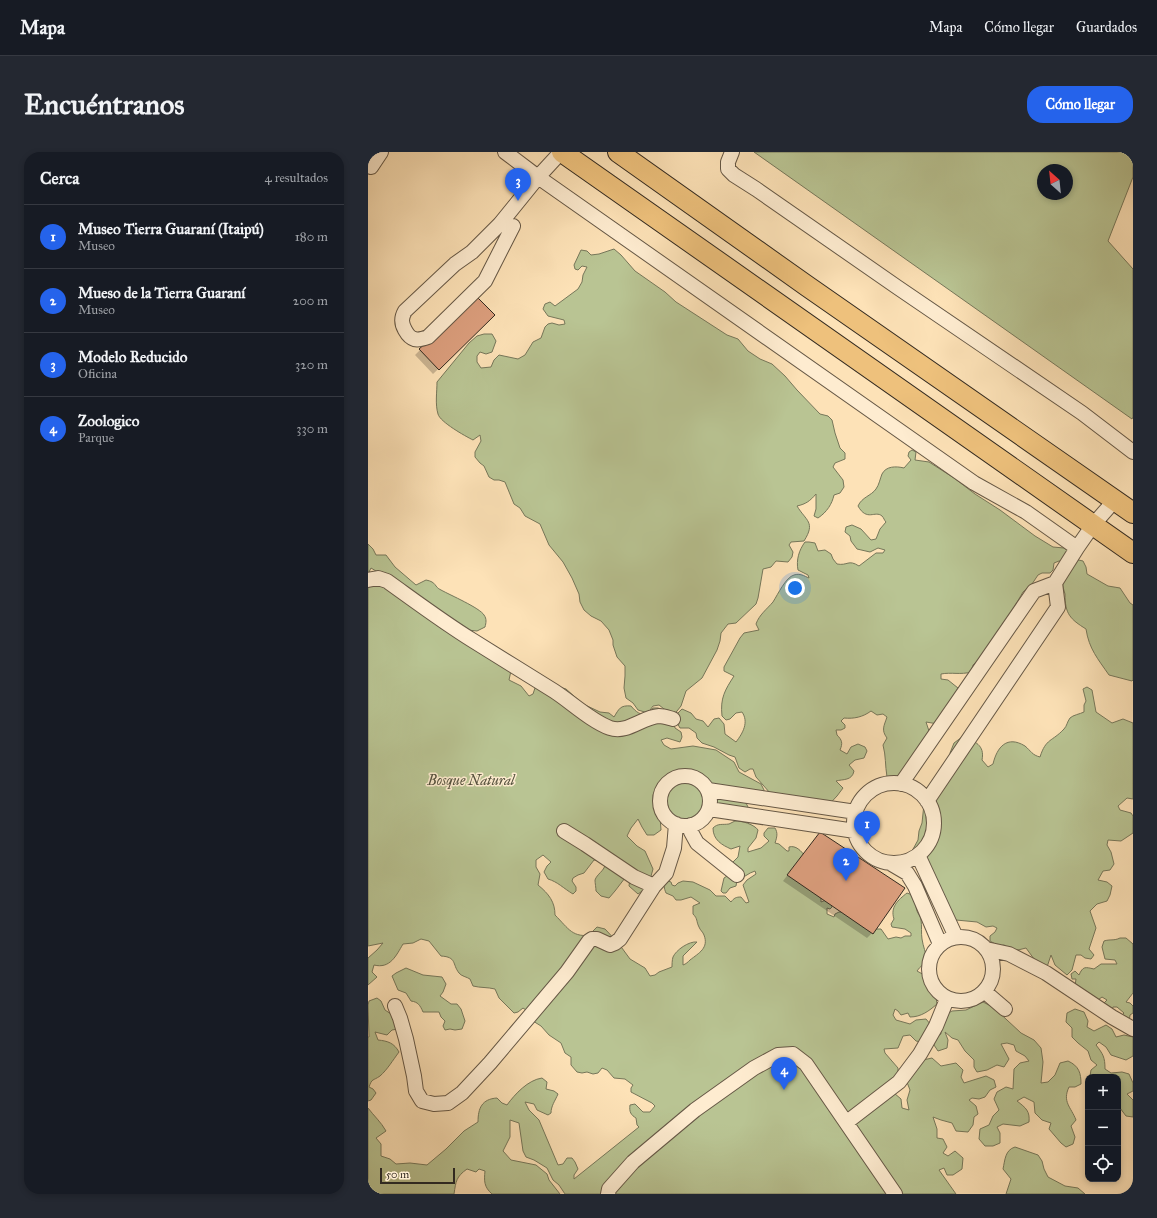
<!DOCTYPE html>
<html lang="es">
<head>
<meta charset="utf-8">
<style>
	:root { --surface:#171b24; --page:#242831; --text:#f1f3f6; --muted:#9ea1a6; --line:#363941; --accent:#2563eb }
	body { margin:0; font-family:"IM FELL Great Primer",serif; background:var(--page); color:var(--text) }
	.controls { position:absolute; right:12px; bottom:12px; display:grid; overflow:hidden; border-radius:8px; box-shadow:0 2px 6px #0003 }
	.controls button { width:36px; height:36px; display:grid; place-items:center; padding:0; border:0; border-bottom:1px solid var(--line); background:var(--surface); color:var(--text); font:20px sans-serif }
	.compass { position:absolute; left:669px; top:12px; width:36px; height:36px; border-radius:50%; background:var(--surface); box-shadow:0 2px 6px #0003; rotate:333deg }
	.scale { position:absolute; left:12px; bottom:10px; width:75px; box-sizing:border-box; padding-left:4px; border:2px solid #332a20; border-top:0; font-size:11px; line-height:14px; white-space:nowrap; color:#332a20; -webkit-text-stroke:3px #feecd0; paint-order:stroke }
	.you { position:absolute; left:427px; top:436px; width:14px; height:14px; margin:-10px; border:3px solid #fff; border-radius:50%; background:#1a73e8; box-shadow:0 0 0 6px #1a73e833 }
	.badge { display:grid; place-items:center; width:26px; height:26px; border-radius:50%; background:var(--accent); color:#fff; font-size:13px; font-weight:700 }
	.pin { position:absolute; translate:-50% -33px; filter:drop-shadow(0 1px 2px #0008) }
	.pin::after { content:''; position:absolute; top:21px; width:14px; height:12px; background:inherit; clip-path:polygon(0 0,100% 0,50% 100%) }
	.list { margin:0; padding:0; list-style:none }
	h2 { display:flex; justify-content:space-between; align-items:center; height:52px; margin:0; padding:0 16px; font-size:17px }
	h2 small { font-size:13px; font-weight:400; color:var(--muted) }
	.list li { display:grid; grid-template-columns:26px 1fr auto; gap:12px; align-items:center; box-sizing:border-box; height:64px; padding:0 16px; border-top:1px solid var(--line) }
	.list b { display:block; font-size:15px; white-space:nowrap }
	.list p { margin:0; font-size:13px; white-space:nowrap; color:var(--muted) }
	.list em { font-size:13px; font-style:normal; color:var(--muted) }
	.icon { flex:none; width:22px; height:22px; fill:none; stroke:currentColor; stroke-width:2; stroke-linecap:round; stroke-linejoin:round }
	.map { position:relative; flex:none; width:765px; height:1042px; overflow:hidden; border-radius:16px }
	header { display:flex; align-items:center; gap:24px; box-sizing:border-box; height:56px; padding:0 20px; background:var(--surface); border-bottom:1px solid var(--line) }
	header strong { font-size:19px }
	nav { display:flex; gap:22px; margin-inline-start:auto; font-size:14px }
	.intro { display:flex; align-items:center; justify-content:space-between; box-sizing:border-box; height:96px; padding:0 24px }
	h1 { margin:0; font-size:28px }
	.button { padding:10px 18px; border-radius:16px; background:var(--accent); color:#fff; font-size:14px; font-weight:700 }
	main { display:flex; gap:24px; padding:0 24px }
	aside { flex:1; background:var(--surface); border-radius:16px; box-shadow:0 2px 6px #0003 }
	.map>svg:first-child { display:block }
</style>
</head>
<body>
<header>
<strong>Mapa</strong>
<nav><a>Mapa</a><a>Cómo llegar</a><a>Guardados</a></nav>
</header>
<div class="intro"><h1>Encuéntranos</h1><a class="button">Cómo llegar</a></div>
<main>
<aside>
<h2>Cerca<small>4 resultados</small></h2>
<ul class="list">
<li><span class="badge">1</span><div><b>Museo Tierra Guaraní (Itaipú)</b><p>Museo</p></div><em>180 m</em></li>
<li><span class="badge">2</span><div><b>Mueso de la Tierra Guaraní</b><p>Museo</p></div><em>200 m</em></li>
<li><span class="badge">3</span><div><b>Modelo Reducido</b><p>Oficina</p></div><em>320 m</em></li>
<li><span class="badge">4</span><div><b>Zoologico</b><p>Parque</p></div><em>330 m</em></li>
</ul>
</aside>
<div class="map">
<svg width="765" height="1042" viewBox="0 0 765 1042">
	<rect width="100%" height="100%" fill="#fde2b7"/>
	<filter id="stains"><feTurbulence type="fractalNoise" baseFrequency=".005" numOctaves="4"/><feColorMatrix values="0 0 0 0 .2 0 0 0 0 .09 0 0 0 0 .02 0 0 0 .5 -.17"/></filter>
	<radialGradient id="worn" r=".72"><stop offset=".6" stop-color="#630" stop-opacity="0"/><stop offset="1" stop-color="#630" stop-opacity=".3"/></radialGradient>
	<!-- green -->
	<path fill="#b9c493" stroke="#76775a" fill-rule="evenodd" d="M386,0H765V25L740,89L765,117V265L764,267ZM675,18H699V42H675Z
		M246,97L253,103L267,119L297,140L308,150L359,183L370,187L380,199L392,207L404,212L417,224L429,238L452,262L460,264L464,268L467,281L472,296L477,301V307L467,311L465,315L475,328L476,335L472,341L466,343C464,352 459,360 450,366L446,364L448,357V342C442,349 438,352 429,354C438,369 448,370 436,389L423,390L421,393L425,400L424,405L420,410L408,409L403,415L395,417L390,446L388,452L368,471L360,472L353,481L352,489L349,498L334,526L318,539L313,554L305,564L291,553L285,554L280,561L270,558L265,551L258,546L256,536L257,524V514L249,505L245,493V488L241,478L233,469L223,464L216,458L212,450L211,442L204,426L195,410L181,393L172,372L157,364L152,356L146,352L137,330L131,328H126L121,325L116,314L112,311L107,305V300L113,289L112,283L105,288C97,284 72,270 70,262C67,252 69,240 69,230L101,191L109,184L116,182H124L128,189L124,200L118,202L112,200L109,204V210L113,216L123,215L126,208L131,203L150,207L157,203L165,190L173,186L177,175L180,172L184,171L191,173L197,172L196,168L180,164L175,157L177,152L182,150L187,154L210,137L214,130L215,123L219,115L214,114L210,118L207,117L206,113L213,98L219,99L223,103L231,102Z
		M544,298L548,300L547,308L561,310L586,326L607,342L632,358L667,384L685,395L696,396L701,400L697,409H691L686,411L685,418L682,421H674L670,423L664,432L655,440L638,469L610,508L605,513L603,520C593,523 583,520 573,522V527L580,528L590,536L570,572L558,570L561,579L529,628H523L519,625C517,613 518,604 515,593L519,586C513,578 516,574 519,565L515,562L509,563L503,559C495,565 486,567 476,566L473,569L477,573V576L473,578H468L469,583C474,588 475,591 472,598L479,602L483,595L490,592L497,595L499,599L496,606L487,608L481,613L486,619C484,629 475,627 468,629L475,636L469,644L455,659L402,641L388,625L385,617H382L377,620L371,616L367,605L361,603L346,595L334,591L329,586L328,581L321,576H312L308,569L309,562L314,557L323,561L328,567L335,569L340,575L346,567L351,566L356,572L357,582L368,590C375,581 381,570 374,560L368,561L362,567L358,568L354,564C352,546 357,538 366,524L356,519V515L372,486L376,481L391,478L388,472C391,463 399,457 405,450C410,442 418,425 426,423C432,421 436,424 441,426L440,423L430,418C428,408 431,398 437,390H441L447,391L450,399L457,398L463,402L465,407L469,412C480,414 480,407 491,414L508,401H515L517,398L510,396L502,400L489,397L483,389L482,384L477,380L478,375L484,373L493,377L503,388L508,387L512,377L518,370C516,368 516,366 514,364C507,358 499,370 490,354C494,345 503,344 508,337C511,333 512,327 514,322C518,314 528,314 536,316L543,308L540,304L541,300Z
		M0,392L5,397L8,403H18L27,415L48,433L58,428C69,430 66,435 73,438C82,443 112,456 116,463C119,467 118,471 117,475L109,479L90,477L23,428L3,416L0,422Z
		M706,407L715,409L718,415L719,422L740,434L752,436L762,451L765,453V528L764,529L741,523C730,507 721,497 718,477C702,467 697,462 697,442C696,438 694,434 695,430C696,424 703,413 706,407Z
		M6,427L74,477L144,514L141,528L153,534L161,544L165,542L167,536L173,531L185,533L198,537L215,552L232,560L241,561L246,565C251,557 252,553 263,554C268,560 272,563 280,563L285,556H290L295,558L305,568L307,576L313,580L314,585L312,590L299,586L293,588L296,593L303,597L325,594L348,598L366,610L371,620L393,632L396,638L395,644L372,647L375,650L378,651L380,655L375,659L341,654C335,667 327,674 313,677C301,670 304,666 297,656L292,665L293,678L286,683H279L274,675L270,667L263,676L259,684L269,694L277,699L285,717L280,735L270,742L261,734L262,726L260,722L247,739L241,746L233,744L228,739C228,736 227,731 227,728C229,722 236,719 237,713L233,709L226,708L216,721L210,723L205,726L204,729L208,735V739L205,742C195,736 190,730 180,727L176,720L179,714L183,710L175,703L168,708V715L172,722L170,733C181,742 187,750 187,763C201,777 204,786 225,783V779L229,775L237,777L251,792L262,807L277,816L282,824L287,823L291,820L304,815C304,813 304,808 305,805C308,798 321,789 329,790L315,804V813C318,812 320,810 322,808C331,801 341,796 336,783C335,780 332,778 331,775C328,769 330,767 325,762V754L332,751L323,745L313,748H308L305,744L298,741C296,736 295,733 300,729L303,730L304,733L307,734L310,731L315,729L325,730L342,738L348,744H357L363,750C366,746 368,745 373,745L378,751L381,750L375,733L379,728L388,722L387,719C380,721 376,726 369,728L368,734L362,736L358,741H355L353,739L356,726L359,724L362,713L370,705L372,694L363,697C354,693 345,688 345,676C350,671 354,673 361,672C363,671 365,670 367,669C373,668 387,673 390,678L388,686L380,696V700L393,696L401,689L396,684V681L400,676H407C410,681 409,685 407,691L411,692L419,699H421V695C428,693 433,699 437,704L453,743V750L458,748L463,751L464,755L462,757L459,756V762L466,765L467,762L471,760H484L504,777H513L520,787L528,785L533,786L537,784H543V781L537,777L524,775L523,772L526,767C522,755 530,748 539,741C547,743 547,752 549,759C550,762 553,765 553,768C554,774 553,781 554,787C555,794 558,801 559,808C556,813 552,814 549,819L558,824L562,836L568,845L569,852C561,859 553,865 542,865L540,861L533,863L530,859L527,857L525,863L528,868L542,872L548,868L558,867L563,873L553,890L548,889L542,883L535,884L530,896L516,897L517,901L530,916V924L523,931L515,933L513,938L526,941L533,947L534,956L541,958L539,948L542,938L537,925L555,908L564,906L573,914L588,911L595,918L593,925L596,931L618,924L626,928L628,935L622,938L617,945L611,947L604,946L601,948L608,954L610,962L606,965L605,973L600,980L588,979L584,971L573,968L565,965L569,977V986L575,987L579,995L575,1001L580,1004L587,999L595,1006L594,1017L585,1023H579L576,1016L571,1018L588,1042H197L191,1033L185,1028L179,1016L166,1008L158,1005L155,999L151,971L142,968V985L135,999L143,1008L168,1013L179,1022L181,1028L192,1042H124C116,1035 116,1029 117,1019L111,1017L108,1020L99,1017C88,1025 88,1029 86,1042H0V956C6,964 13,970 18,979L8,986L13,992V1004L22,1007L28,1012L42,1011L59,1013L78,997L96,979L110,970C110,956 114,947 129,946L134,951L139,953C147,942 160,928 174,926L179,930L178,937L186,939L190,942C187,949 183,954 183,961L180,963L169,958L166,952L157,950L161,958L171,968L190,1013L195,1012L199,1006H204L207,1010L210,1017L206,1023V1027L271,975L269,973L268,966C263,963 261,960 262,953L267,952L275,960H282L287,954L284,951L263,940V936L265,933L257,927L246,926L239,918L234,916L230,921L225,922L219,920L214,921L209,920L203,913V905L197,901L193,891L181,883L173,874L165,869L161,860L155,856L150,860L146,861L131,846L127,837C119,835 113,836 105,834L102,827C99,825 93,824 91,821C84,812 89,805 73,804L61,789L53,787L45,791L35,792C28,804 22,817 6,813L4,820L9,825L0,833V806L9,798L15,791L0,794V433Z
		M719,535L724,538L728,560L744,571L755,567L765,571V647L759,646L750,654L752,658L763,661L765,664V681L753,689L740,688L739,693L743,700L746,712L742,718L735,719L730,728L739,730L744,734L742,743L739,749L729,752L722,759L728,776L721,797L726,803L723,807L717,806L713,803H708L704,818L699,823L687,813L683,803L679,815L669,811L658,796L646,799L636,793L631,794L622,789V784L627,780L629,776L625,774L618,775L609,770L588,768L546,708L544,699L550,688L551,679L554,671L556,652L585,608L582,601L586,591L594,585C607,589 617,593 614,608L620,615L625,612C629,595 639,583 657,594C663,599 664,603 672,605C678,586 684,590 696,577C699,574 699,570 702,566C705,563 712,562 716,560V553L718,549L715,537Z
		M752,786H758L765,792V841L758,850L762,851L765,854V861L762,863L761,871L751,866L756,861L749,855H745L743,859L735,852L739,848L734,845L727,850L707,834L708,827H704L703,822L707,819L711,823C715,814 717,815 726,817L733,812H749L747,808L737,807L734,795L736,789C742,787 746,789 752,786Z
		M38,816L55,823L74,825L78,832L75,840L72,844L83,852H89L93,857L97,869L94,877L87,878L82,877L77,878L75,874L77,869L73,865L71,860H55C52,853 50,850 43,849L38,841L30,838L24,824L28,821Z
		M9,846L13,849L17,858L26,864L30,877L24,878L19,883L7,880L10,888C20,889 26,891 31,900C25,908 19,918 12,924C5,929 4,926 1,935L5,937L8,941L3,948L0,949V885H1L0,853L1,849Z
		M615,850L625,855L653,881L666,888L673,896L675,910L673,931L680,930L687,923L692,911L700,909C711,914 713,921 713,932L707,935H701C694,950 703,955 708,968L703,974L707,985L705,992L698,995L693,991L681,977L683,971L674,968L667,961L666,950L656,945L649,949C658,956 662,959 661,970L652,974L635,972L629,975L632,981V991L625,994H617L611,987L612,977L621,973L625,964L631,958L626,947L629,940L638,935L645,937L646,917L652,911L661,909L657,904L648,899L646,893L639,891L633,892L641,907L636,915L629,913L619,918L609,920L606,915V908L597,899L590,888L584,886L577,880L580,888L579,896L570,899L566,893L567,885L573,882L572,874L577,863L584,859L598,858Z
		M707,857L716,860L720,869L719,875L726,879L738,873L744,877L748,885L756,883L765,885V904L758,908L743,903L738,895L731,890L728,893C735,902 737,905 737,917L743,921L754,920L761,922L765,931V939L759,942L765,948V965L758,964L752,956H750V925L722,924L723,918L729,913L723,908L720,899L710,891L704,885V876L698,870L699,861Z
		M647,995L670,1003L674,1009L676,1017L680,1025L697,1034L710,1036L717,1042H638L643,1027L635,1017C637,1008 637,998 647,995Z"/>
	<!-- shadow -->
	<path fill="#0003" d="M126,163L65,222L47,203L52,198Z
		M452,681L504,781L499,786L415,729L447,687Z"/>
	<!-- building -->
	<path fill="#dc9f7e" stroke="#332a20" d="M110,146L127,163L71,218L51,197Z
		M452,680L537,736L505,782L419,723Z"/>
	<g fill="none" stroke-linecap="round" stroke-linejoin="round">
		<defs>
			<path id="minor" d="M137,0L170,25L606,331L658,360L709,396
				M364,0L360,10V17L366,23L388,37L529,135L714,261L765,300
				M3,15L13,0
				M145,74L117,129L60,185C49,189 43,189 37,178C33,171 33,166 37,159L87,112L104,100L132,72L170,25L193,0
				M0,428L10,426L19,429C47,449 75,470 104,488C131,505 159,522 186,539C203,550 223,569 242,576C259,582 274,565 291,564C296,564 301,566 305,567
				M292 649a25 25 0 1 1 50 0a25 25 0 1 1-50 0Z
				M486 671a40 40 0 1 1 80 0a40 40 0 1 1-80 0Z
				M533,632L666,439L687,431L709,396L725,373L747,348
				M340,638L488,660
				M559,649L690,455L687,431
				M341,657L487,679
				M323,673V680L329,691L369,723
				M196,679L217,692L266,725L286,734L298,721L306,696L308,672
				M550,703L588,785
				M522,711L539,721L547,734L572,792
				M561 817a32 32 0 1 1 64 0a32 32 0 1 1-64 0Z
				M618,797L641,802L678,821L744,865L765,877
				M616,839L637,857
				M27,854L32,866L38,887L46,924L48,939L54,949L66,952L80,951L94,941L122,911L199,820L221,789L224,787H229L242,793L247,791L252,787L286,734
				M479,970L531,930L552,902L568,874L579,847
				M240,1042L241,1037L265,1010L327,958L386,916L410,903L425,902L438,912L527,1042"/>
			<path id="highway" d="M194,0L765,401
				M250,0L439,134L765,361"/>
		</defs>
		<!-- minor casing -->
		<use href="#minor" stroke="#665846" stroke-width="16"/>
		<!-- highway casing -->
		<use href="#highway" stroke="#332a20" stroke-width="22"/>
		<!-- minor -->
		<use href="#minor" stroke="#feecd0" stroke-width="14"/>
		<!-- highway -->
		<use href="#highway" stroke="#eec17c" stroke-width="20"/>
	</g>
	<g text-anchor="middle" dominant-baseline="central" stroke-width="3" stroke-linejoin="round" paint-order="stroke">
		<!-- park labels -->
		<g font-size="14" font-style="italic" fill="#54503d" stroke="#feecd0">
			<text x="103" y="628">Bosque Natural</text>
		</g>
	</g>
	<rect width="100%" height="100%" filter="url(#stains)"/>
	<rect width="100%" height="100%" fill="url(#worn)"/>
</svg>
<div class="controls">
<button>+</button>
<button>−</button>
<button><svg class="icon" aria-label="locate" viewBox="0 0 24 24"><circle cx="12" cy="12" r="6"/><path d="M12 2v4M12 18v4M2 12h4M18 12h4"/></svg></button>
</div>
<svg class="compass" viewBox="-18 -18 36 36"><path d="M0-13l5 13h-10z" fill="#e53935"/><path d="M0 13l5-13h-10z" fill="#9ea1a6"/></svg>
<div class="scale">50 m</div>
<div class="you"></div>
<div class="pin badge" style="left:499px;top:692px">1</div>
<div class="pin badge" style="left:478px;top:729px">2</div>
<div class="pin badge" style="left:150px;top:49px">3</div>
<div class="pin badge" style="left:416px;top:938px">4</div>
</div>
</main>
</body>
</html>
